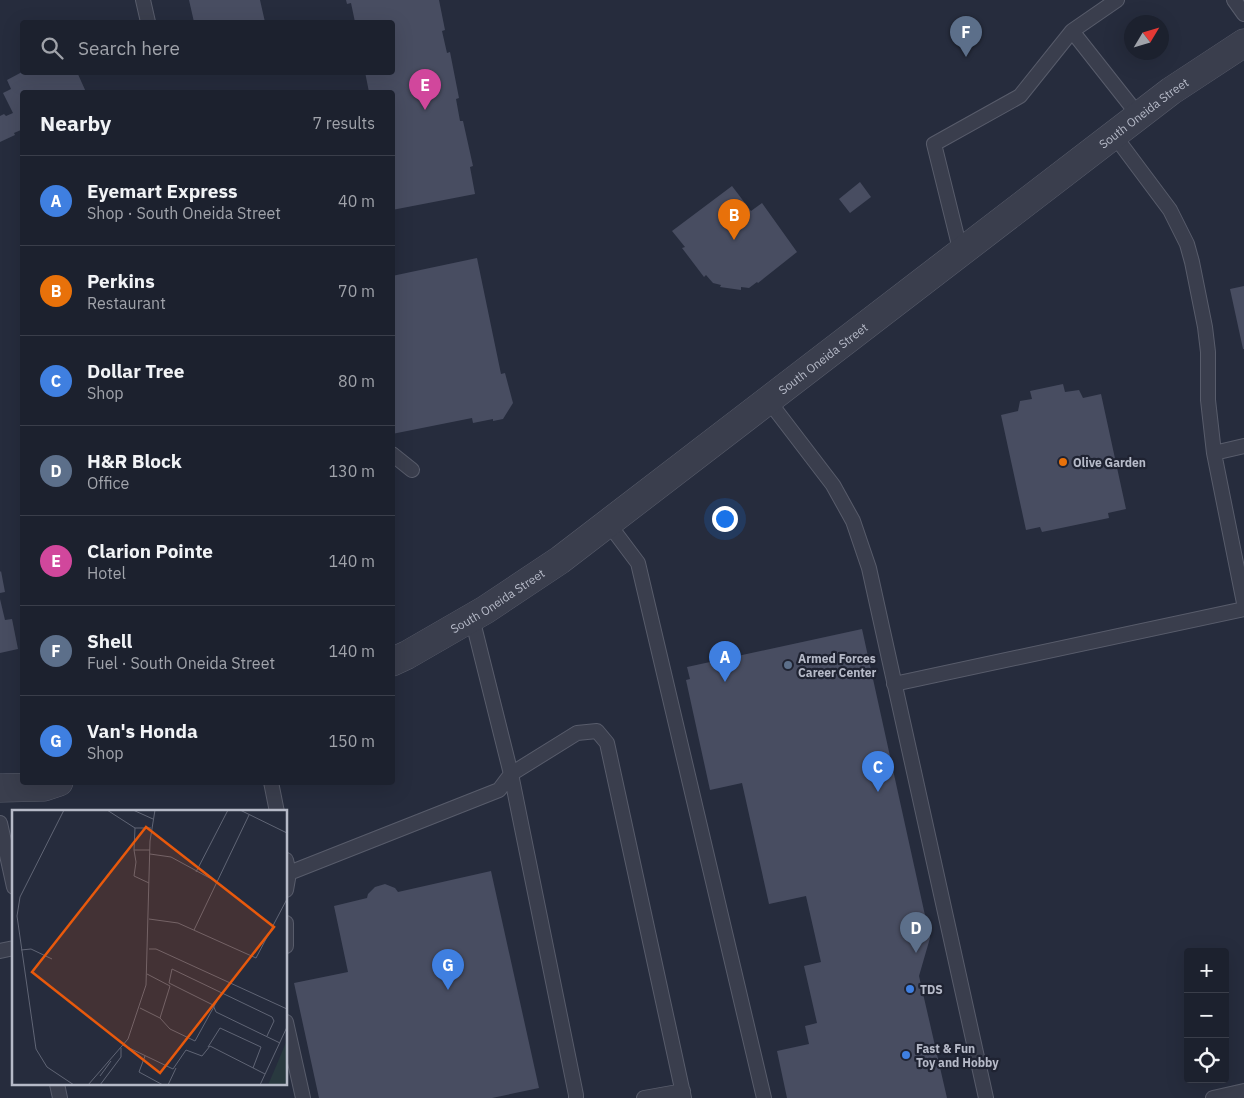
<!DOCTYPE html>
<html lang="en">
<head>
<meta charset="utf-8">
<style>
	:root { --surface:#1c212e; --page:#292e3a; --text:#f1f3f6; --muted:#a0a3aa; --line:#3a3e4a; --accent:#db2777 }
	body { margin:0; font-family:"IBM Plex Sans",sans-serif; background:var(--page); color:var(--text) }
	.controls { position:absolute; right:15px; bottom:15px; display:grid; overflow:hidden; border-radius:5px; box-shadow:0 5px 20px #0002 }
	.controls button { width:45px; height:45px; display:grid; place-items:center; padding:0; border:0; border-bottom:1px solid var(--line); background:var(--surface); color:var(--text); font:25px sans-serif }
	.compass { position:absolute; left:1124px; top:15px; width:45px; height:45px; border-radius:50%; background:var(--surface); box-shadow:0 5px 20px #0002; rotate:52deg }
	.you { position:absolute; left:724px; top:518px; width:18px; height:18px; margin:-12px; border:4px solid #fff; border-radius:50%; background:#1a73e8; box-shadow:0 0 0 8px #1a73e833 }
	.badge { display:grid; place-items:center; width:32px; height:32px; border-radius:50%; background:var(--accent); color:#fff; font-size:16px; font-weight:700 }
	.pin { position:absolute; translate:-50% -41px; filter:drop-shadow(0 1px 2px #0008) }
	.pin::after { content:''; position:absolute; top:26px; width:18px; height:15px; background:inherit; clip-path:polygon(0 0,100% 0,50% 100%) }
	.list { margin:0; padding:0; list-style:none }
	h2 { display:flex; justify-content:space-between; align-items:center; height:65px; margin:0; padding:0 20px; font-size:21px }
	h2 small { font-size:16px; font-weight:400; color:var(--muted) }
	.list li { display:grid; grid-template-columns:32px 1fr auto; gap:15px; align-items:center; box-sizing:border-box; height:90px; padding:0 20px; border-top:1px solid var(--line) }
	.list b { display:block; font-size:19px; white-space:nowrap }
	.list p { margin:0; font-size:16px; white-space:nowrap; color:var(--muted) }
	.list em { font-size:16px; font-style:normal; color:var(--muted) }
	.icon { flex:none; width:28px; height:28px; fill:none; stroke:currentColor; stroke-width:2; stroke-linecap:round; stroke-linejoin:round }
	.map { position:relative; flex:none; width:1244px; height:1098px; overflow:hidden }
	.search { position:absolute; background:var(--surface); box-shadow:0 5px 20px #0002; left:20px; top:20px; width:375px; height:55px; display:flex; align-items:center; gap:12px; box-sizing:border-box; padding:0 18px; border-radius:5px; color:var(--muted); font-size:19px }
	.panel { position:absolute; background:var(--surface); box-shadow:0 5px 20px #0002; left:20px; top:90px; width:375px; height:695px; border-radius:5px }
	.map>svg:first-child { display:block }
</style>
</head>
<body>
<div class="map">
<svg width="1244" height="1098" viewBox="0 0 1244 1098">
	<rect width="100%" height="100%" fill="#262c3d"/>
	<!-- building -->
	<path fill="#484d61" d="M189,0H260L265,22H194Z
		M346,0H439L445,30L442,31L447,53L450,52L459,98L456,99L460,121H463L473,166L470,167L475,194L392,210V92H369L365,72H392V22H355L351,3L347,4Z
		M22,72H77L86,92H22V134L21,130L14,133L15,135L0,142V116L4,114L6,116L13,113L3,93L11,89L7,80Z
		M860,182L871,197L850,213L839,199Z
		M732,186L751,211L762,203L797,252L758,283L757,282L749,288L741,287V290L720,287L721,285L713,283L706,275L704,277L682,248L685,247L672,231Z
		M477,258L501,374L505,373L513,403L503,419L493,421V419L473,423L472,418L392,434V276Z
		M1244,286V349H1243L1230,289Z
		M1063,384L1065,392L1079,390L1083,398L1101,394L1126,509L1108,513L1109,518L1042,532L1040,527L1026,530L1001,415L1018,411L1020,401L1032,399L1030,391Z
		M1,571L5,592L0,593V572Z
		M0,599L5,620L12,619L18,649L0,653Z
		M862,629L930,938L919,976L947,1098H787L777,1051L809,1044L805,1026L817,1023L804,966L821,962L806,896L769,904L742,783L710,790L686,680L690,679L687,667Z
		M491,871L539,1088L492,1098H319L294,983L348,972L334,906L367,898L368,894L375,887L385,884L395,888L398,892Z"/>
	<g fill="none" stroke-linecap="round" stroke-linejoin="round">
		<defs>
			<path id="service" d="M143,0L148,22
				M1234,0L1244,14
				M1072,31L1117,0
				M1114,135L1170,210L1187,244L1192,262L1205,327L1208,352V400L1214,453L1244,603
				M961,253L934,144L1020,96L1072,31L1139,116
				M768,400L833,485L853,521L869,568L986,1098
				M1214,453L1244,446
				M392,454L412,470
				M608,523L638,563L764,1098
				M894,684L1244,609
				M271,782L277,812
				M0,823L14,887
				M286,860L289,873L499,790L511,774L472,618
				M286,890L289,873
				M286,923V946
				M0,951L14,948
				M286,1022L303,1098
				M57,1084L60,1098
				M576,1098V1095L511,774L577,733L597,731L607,743L684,1098
				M644,1098L683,1091
				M1213,1098L1244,1091"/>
			<g id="tertiary">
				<path id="s1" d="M392,662L407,655L485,610L560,560L1171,91L1244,43"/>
				<path d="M0,788L44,787L59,782"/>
			</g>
		</defs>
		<!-- service casing -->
		<use href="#service" stroke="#585c6b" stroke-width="16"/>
		<!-- tertiary casing -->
		<use href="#tertiary" stroke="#585c6b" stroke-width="29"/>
		<!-- service -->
		<use href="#service" stroke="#3a3e4d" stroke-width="14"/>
		<!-- tertiary -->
		<use href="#tertiary" stroke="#3a3e4d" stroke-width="28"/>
	</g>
	<!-- markers -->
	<circle fill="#e8710a" stroke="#1f2332" stroke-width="2" cx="1063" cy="462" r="5"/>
	<circle fill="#5c6f8a" stroke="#1f2332" stroke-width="2" cx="788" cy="665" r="5"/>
	<g fill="#3f7fe0" stroke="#1f2332" stroke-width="2">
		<circle cx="910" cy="989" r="5"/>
		<circle cx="906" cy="1055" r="5"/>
	</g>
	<g text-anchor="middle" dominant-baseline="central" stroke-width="4.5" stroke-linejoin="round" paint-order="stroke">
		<!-- street labels -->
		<g font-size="12" fill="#b6bac8" stroke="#1f2332">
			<text stroke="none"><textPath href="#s1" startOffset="932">South Oneida Street</textPath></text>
			<text stroke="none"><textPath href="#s1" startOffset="528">South Oneida Street</textPath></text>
			<text stroke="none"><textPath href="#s1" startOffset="122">South Oneida Street</textPath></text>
		</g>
		<!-- poi labels -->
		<g font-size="12" font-weight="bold" fill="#b6bac8" stroke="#1f2332" text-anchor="start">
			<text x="1073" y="462">Olive Garden</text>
			<text x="798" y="658">Armed Forces<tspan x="798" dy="14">Career Center</tspan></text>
			<text x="920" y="989">TDS</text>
			<text x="916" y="1048">Fast &amp; Fun<tspan x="916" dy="14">Toy and Hobby</tspan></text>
		</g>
	</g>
	<!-- overview -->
	<g transform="translate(12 810)">
		<rect width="275" height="275" fill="#262c3d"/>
		<path d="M275,230V275H256L265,254Z" fill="#29393f"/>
		<path fill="none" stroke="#606575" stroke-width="1" d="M52,0L8,87L5,106L24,239L35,257L62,275M95,0L123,18M121,0L141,9M228,0L275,23M122,40L123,18H139M138,44L159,47L205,72M184,62L216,0M137,73L122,66L124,52L122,40H138M137,109L166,113L244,148L275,89M182,120L237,5M137,139H144L275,199M9,140L19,139L40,149M128,198L148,208L158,176L135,164M148,208L158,219L183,231L210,182M255,226L262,211L260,207L160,159L157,173L201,195L204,202L268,233M111,235L161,259L174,240L190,246L198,236L253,264M196,237L208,218L249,237L241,258M133,246L127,262L151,275M88,266L99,251M76,275L116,229L134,175L138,31L143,0M88,275L109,247V238M156,275L164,258M248,275L275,217"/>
		<path fill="#e8590c" fill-opacity="0.15" stroke="#e8590c" stroke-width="2.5" d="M134,17L262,117L148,263L20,162Z"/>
		<rect width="275" height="275" fill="none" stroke="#b6bac8" stroke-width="2.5"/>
	</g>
</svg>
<div class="controls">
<button>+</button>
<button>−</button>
<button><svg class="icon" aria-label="locate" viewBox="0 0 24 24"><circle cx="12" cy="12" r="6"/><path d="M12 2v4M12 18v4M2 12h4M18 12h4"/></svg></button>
</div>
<svg class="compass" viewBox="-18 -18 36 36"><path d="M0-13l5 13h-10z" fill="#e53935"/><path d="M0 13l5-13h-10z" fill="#a0a3aa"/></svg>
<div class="you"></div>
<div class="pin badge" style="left:725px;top:682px;background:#3f7fe0">A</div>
<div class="pin badge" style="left:734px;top:240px;background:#e8710a">B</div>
<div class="pin badge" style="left:878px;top:792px;background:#3f7fe0">C</div>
<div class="pin badge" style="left:916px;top:953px;background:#5c6f8a">D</div>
<div class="pin badge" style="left:425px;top:110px;background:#d1479c">E</div>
<div class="pin badge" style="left:966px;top:57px;background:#5c6f8a">F</div>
<div class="pin badge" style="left:448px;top:990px;background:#3f7fe0">G</div>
<div class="search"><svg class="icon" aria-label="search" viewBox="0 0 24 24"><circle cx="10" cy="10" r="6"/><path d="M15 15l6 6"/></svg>Search here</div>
<section class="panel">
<h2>Nearby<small>7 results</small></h2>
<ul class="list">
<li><span class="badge" style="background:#3f7fe0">A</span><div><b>Eyemart Express</b><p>Shop · South Oneida Street</p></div><em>40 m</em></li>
<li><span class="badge" style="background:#e8710a">B</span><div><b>Perkins</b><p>Restaurant</p></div><em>70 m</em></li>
<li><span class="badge" style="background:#3f7fe0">C</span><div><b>Dollar Tree</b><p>Shop</p></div><em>80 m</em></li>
<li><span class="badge" style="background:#5c6f8a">D</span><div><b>H&amp;R Block</b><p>Office</p></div><em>130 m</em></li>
<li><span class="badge" style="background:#d1479c">E</span><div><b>Clarion Pointe</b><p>Hotel</p></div><em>140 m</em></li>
<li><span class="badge" style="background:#5c6f8a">F</span><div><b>Shell</b><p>Fuel · South Oneida Street</p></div><em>140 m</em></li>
<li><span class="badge" style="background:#3f7fe0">G</span><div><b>Van's Honda</b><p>Shop</p></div><em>150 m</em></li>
</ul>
</section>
</div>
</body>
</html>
